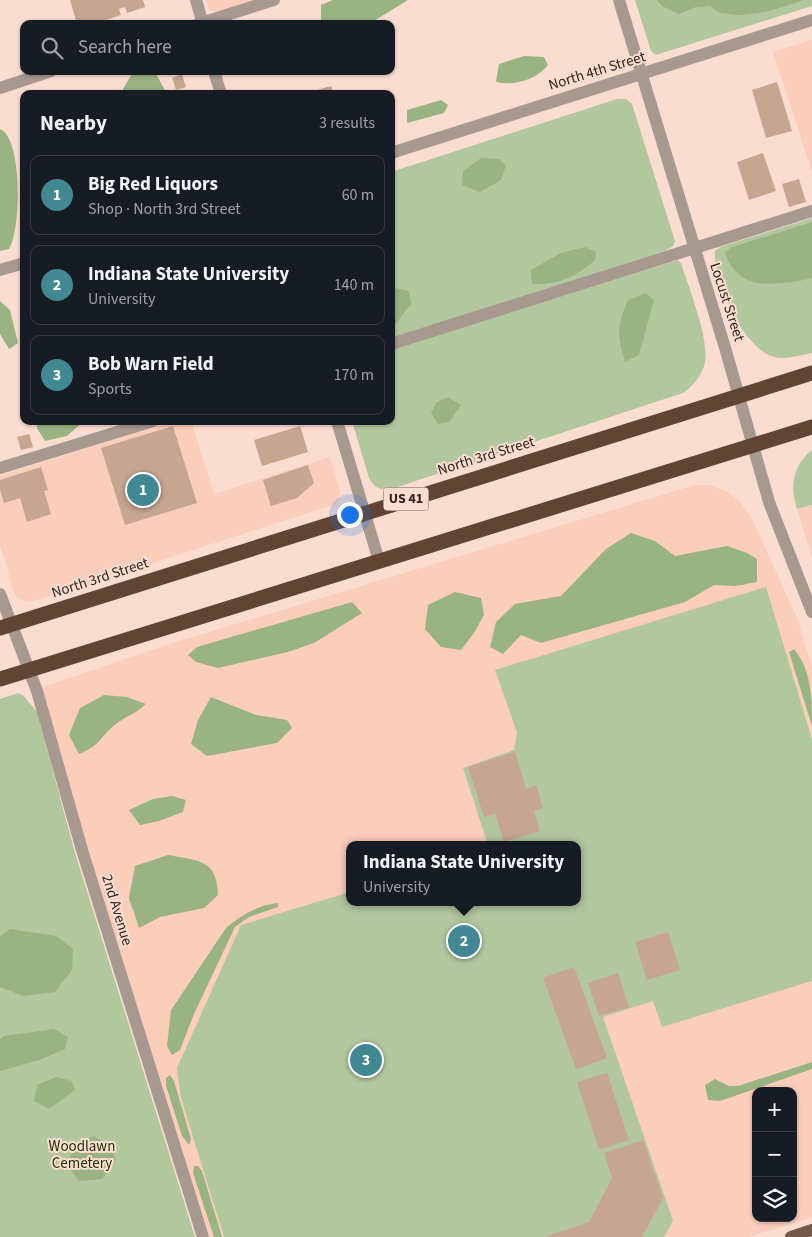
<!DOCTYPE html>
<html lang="en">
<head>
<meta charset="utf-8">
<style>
	:root { --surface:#171b24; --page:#242831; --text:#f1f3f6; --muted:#9ea1a6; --line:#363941; --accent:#428893 }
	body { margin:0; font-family:"Source Sans 3",sans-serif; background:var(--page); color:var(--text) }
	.controls { position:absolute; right:15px; bottom:15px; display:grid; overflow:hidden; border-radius:10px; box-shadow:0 1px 4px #0004 }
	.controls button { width:45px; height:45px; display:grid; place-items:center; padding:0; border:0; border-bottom:1px solid var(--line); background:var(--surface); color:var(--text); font:25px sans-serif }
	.you { position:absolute; left:349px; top:514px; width:18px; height:18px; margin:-12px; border:4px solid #fff; border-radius:50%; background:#1a73e8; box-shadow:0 0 0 8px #1a73e833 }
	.badge { display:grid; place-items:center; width:32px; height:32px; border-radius:50%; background:var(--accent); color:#fff; font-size:16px; font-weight:700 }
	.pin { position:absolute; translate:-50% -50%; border:2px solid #fff; box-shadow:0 1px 5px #0006 }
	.popup { position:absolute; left:346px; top:841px; width:235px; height:65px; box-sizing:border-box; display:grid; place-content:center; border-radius:10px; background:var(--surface); filter:drop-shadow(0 1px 4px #0005); font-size:16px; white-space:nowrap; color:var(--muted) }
	.popup b { font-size:19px; color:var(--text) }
	.popup::after { content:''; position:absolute; left:50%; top:100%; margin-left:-10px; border:10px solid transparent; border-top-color:var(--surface) }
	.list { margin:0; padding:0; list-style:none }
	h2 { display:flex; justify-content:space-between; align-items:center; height:65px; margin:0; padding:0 20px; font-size:21px }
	h2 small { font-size:16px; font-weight:400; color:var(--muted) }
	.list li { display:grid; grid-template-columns:32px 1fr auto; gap:15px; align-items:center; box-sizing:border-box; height:80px; margin:0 10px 10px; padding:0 10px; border:1px solid var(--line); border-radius:10px }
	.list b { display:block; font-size:19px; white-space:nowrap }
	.list p { margin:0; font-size:16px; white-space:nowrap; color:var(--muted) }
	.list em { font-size:16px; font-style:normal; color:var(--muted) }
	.icon { flex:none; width:28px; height:28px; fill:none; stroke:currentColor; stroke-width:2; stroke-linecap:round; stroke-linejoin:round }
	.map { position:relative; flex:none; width:812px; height:1237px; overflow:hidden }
	.search { position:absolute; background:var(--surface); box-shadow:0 1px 4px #0004; left:20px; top:20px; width:375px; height:55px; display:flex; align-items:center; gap:12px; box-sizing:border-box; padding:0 18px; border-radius:10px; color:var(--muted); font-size:19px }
	.panel { position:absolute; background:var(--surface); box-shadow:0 1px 4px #0004; left:20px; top:90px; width:375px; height:335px; border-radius:10px }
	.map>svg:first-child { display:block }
</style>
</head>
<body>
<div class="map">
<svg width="812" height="1237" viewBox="0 0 812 1237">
	<rect width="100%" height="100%" fill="#fbdcd0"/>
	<!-- built -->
	<path fill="#fbcdbb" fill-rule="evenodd" d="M206,0H259L221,12L209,10Z
		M812,40V172L773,52Z
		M171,421H191L214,494L330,457L340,491L339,499L336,504L31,602L21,600L15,595L0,545V476Z
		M695,485H709L728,492L741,503L752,519L797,618L812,667V1217L749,1237H210L148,1049L82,833L43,690L45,686L176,642ZM350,845H578V902H350ZM756,1091H793V1218H756Z
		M812,505V557L797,509Z"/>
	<!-- green -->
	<path fill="#b2c79e" d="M635,0H812V6L656,55L651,51Z
		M617,99H626L632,104L675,241L673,246L665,251L391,339V172Z
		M812,218V353C801,355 785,360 774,357C744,350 712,279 715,251L720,247Z
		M678,260L681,263C689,288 709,338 705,362C703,374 693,386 683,393L391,489C379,490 375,488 369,478L352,421H391V348Z
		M812,450V505L797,509C790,487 792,466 812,450Z
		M766,587L812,739V981L662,1027L653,1001L603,1017L673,1221L664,1237H224L181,1098L177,1068L241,925L350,892V902H578V845H488L463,768L514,750L517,732L495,670Z
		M18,693L24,696L37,712L75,853L195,1237H0V699Z"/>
	<!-- forest -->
	<path fill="#9ab383" d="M333,0H408L369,24H321V5Z
		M657,0H804L766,12L739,15L720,13L710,6L696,7L679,14L662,6Z
		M524,56L544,57L548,65C536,80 515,86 496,82L499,64Z
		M133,72H155L167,94H125L123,89Z
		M441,100L448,105L444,113L407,123V110Z
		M0,129C23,138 21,231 9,249L0,251Z
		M481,158L499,159L506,166L501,180L480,192L462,185L463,171Z
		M812,222V278C799,282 767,286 753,282C740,279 727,264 725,252L732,247Z
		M585,247L596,252L595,260C574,278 561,284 532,284L531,270L561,253Z
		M391,287L409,291L411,304L391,330Z
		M646,293L654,300L639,355L625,362C617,337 617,324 628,300Z
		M0,301L10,310L18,343L9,349L0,334Z
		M448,397L461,405L450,421L438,424L431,413L436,403Z
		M37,421H84L67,436L45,441L37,428Z
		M631,533L655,541L675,556L727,546L747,553L757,559V582L736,586L714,585L685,602L541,643L521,635L503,654L490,647L496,622L515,604L561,596L606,549Z
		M455,592L481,598L484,615L474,633L461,650L441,647L425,629L428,605Z
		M352,602L362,613L314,643L288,652L218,668L196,662L188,655L197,647Z
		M794,649C812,671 812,699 812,726L789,652Z
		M104,695L127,697L146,704C137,713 126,716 116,724C99,737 103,744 79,754L69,735L80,708Z
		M211,697L256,715L287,720L292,728L277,743L207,756L191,744L198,720Z
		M172,796L186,800L183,812L159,821L140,825L129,810L153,799Z
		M168,855C199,861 217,859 218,895L204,908L160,917L139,928L129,898L135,866Z
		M278,903V907L249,917L235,927L194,1014L180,1050L172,1055L167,1046L171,1010L226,928C241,915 258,905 278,903Z
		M10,929L56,936L73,949L72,970L55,992L23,996L0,987V936Z
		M54,1029L68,1037L65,1049L39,1060L0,1071V1039L4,1036Z
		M812,1062V1069L720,1101L708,1100L705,1085L715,1079L729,1086H738Z
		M170,1075L174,1081L191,1139L189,1145L182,1136L166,1086V1078Z
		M56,1077L72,1081L75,1090L49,1109L34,1101L37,1085Z
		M94,1136L112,1149L116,1160L102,1179L79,1181L66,1164L78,1142Z
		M194,1166H198L202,1171L222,1237H214L193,1173Z"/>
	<!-- building -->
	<path fill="#c6a591" d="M70,0H143L145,7L127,13L125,7L119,9L121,15L106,20L107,24H77Z
		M182,74L186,87L176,90L172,78Z
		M777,82L792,131L766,138L752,90Z
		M331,86L334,94H307V93Z
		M763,153L776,191L749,200L737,162Z
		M799,179L806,202L789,207L782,184Z
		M173,426L197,503L125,525L101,448Z
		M300,426L308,452L262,466L254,440Z
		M29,434L33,447L21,450L17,437Z
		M308,465L314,483L297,498L271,506L263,480Z
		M41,467L48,490L44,491L51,514L27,522L20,498L4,503L0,490V480Z
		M515,752L526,789L536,785L543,808L534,811L540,831L504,842L495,814L484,817L468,767Z
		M668,932L680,970L647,980L635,942Z
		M574,967L607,1058L576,1069L543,978Z
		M618,973L629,1007L599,1016L588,983Z
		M607,1073L629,1140L599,1150L577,1082Z
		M643,1140L663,1198L642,1237H545L589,1222L612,1178L604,1153Z"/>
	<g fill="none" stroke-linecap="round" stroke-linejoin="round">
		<!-- minor -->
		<path stroke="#a79890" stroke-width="12" d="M196,0L203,24
			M619,0L726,351L769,502L812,612
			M198,24L274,0
			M214,71L221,94
			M0,88L51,71
			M391,153L812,20
			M0,270L24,263
			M391,344L812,211
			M337,421L379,561
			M0,468L153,421
			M0,594L37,691L82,850L203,1237"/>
		<!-- major -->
		<path stroke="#745a4b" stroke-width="12" d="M791,1237L812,1230"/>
		<!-- highway -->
		<path stroke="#614433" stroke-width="15" d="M0,628L812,373
			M0,679L812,427"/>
	</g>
	<g text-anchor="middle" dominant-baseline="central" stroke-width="4" stroke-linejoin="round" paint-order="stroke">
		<!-- shield labels -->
		<rect fill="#fbdcd0" stroke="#6f5c54" stroke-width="1" x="383.5" y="487.5" width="45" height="23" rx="4"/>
		<g font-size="14" font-weight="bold" fill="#33251f">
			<text x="406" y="499">US 41</text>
		</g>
		<!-- street labels -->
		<g font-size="15" fill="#33251f" stroke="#fbdcd0">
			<text transform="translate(597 71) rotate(-17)">North 4th Street</text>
			<text transform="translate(727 302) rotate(72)">Locust Street</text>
			<text transform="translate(486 456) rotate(-17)">North 3rd Street</text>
			<text transform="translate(100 578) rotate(-18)">North 3rd Street</text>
			<text transform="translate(117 910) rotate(73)">2nd Avenue</text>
		</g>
		<!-- park labels -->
		<g font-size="15" fill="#1d3200" stroke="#fbdcd0">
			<text x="82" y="1146">Woodlawn<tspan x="82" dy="17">Cemetery</tspan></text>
		</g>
	</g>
</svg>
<div class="controls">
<button>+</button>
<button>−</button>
<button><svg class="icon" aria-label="layers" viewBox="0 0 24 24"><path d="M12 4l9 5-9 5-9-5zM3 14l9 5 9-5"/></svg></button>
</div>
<div class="you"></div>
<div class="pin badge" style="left:143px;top:490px">1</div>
<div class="pin badge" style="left:464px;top:941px">2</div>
<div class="popup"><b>Indiana State University</b>University</div>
<div class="pin badge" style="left:366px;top:1060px">3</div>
<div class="search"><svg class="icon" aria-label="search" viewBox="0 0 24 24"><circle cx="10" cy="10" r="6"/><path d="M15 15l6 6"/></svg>Search here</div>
<section class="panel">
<h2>Nearby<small>3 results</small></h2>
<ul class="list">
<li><span class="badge">1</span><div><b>Big Red Liquors</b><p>Shop · North 3rd Street</p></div><em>60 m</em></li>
<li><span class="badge">2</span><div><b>Indiana State University</b><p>University</p></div><em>140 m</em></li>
<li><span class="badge">3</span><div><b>Bob Warn Field</b><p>Sports</p></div><em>170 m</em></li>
</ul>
</section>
</div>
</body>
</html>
